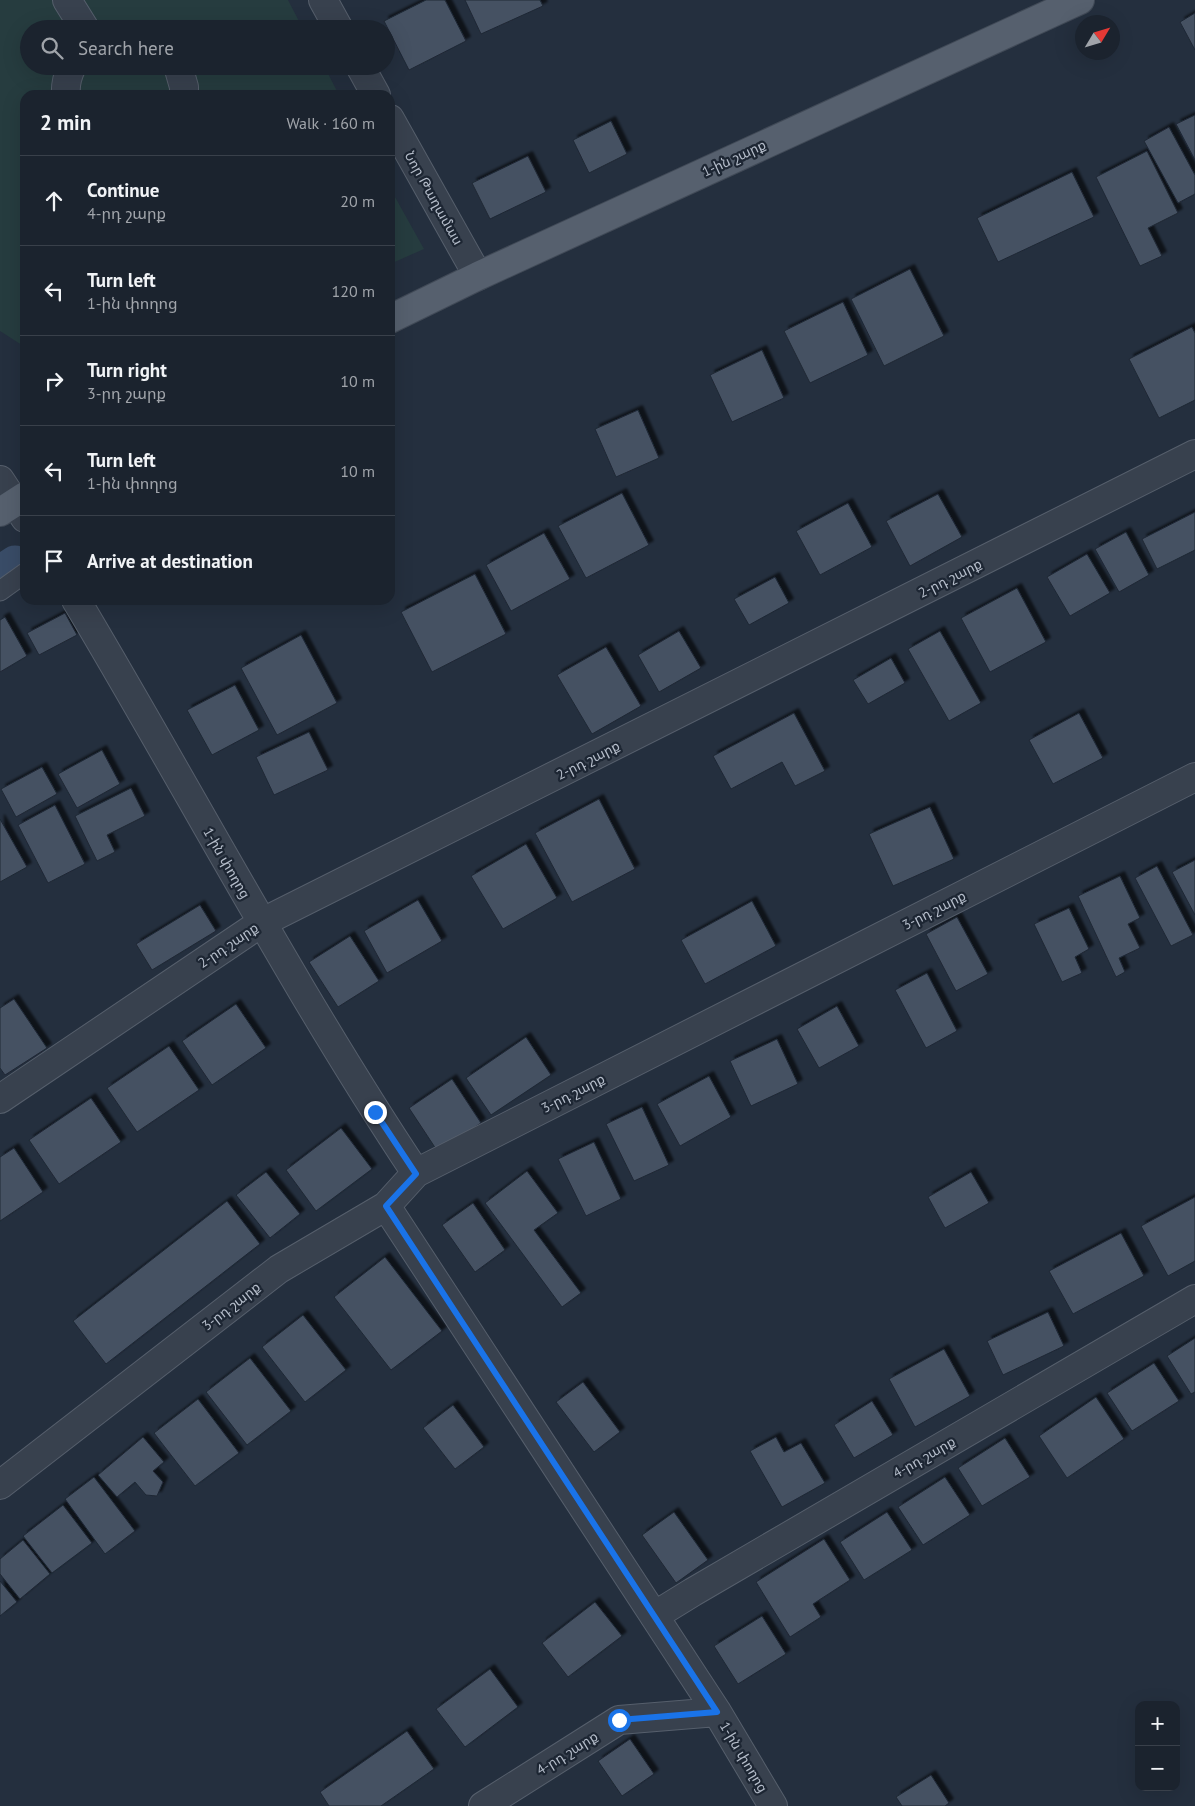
<!DOCTYPE html>
<html lang="en">
<head>
<meta charset="utf-8">
<style>
	:root { --surface:#1b232e; --page:#242b36; --text:#f1f3f6; --muted:#a0a4aa; --line:#39404a }
	body { margin:0; font-family:"PT Sans","Noto Sans Armenian",sans-serif; background:var(--page); color:var(--text) }
	.controls { position:absolute; right:15px; bottom:15px; display:grid; overflow:hidden; border-radius:10px; box-shadow:0 5px 20px #0002 }
	.controls button { width:45px; height:45px; display:grid; place-items:center; padding:0; border:0; border-bottom:1px solid var(--line); background:var(--surface); color:var(--text); font:25px sans-serif }
	.compass { position:absolute; left:1075px; top:15px; width:45px; height:45px; border-radius:50%; background:var(--surface); box-shadow:0 5px 20px #0002; rotate:52deg }
	.stop { position:absolute; width:15px; height:15px; margin:-11px; border:4px solid #1a73e8; border-radius:50%; background:#fff }
	.stop.end { background:#1a73e8; border-color:#fff; box-shadow:0 1px 5px #0008 }
	.list { margin:0; padding:0; list-style:none }
	h2 { display:flex; justify-content:space-between; align-items:center; height:65px; margin:0; padding:0 20px; font-size:21px }
	h2 small { font-size:16px; font-weight:400; color:var(--muted) }
	.list li { display:grid; grid-template-columns:32px 1fr auto; gap:15px; align-items:center; box-sizing:border-box; height:90px; padding:0 20px; border-top:1px solid var(--line) }
	.list b { display:block; font-size:19px; white-space:nowrap }
	.list p { margin:0; font-size:16px; white-space:nowrap; color:var(--muted) }
	.list em { font-size:16px; font-style:normal; color:var(--muted) }
	.icon { flex:none; width:28px; height:28px; fill:none; stroke:currentColor; stroke-width:2; stroke-linecap:round; stroke-linejoin:round }
	.map { position:relative; flex:none; width:1195px; height:1806px; overflow:hidden }
	.search { position:absolute; background:var(--surface); box-shadow:0 5px 20px #0002; left:20px; top:20px; width:375px; height:55px; display:flex; align-items:center; gap:12px; box-sizing:border-box; padding:0 18px; border-radius:28px; color:var(--muted); font-size:19px }
	.panel { position:absolute; background:var(--surface); box-shadow:0 5px 20px #0002; left:20px; top:90px; width:375px; height:515px; border-radius:15px }
	.map>svg:first-child { display:block }
</style>
</head>
<body>
<div class="map">
<svg width="1195" height="1806" viewBox="0 0 1195 1806">
	<defs>
		<filter id="shadow"><feDropShadow dx="4.5" dy="-4.5" stdDeviation="1" flood-color="#0009"/></filter>
	</defs>
	<rect width="100%" height="100%" fill="#242f3e"/>
	<!-- green -->
	<path fill="#263c3f" d="M0,0H288L303,29H29V66H324L339,95H25V347L0,331Z
		M390,188L424,249L390,264Z"/>
	<g fill="none" stroke-linecap="round" stroke-linejoin="round">
		<!-- canal -->
		<path stroke="#394c67" stroke-width="35" d="M0,573L15,563"/>
	</g>
	<!-- building -->
	<path fill="#455162" stroke="#1f2835" filter="url(#shadow)" d="M426,0H445L466,41L409,70L384,21Z
		M465,0H540L543,6L481,34Z
		M1195,13V50L1180,22Z
		M1195,115V160L1176,124Z
		M611,121L627,154L589,173L573,140Z
		M1169,127L1195,175V194L1178,203L1144,141Z
		M1147,151L1178,213L1148,228L1162,256L1140,266L1096,177Z
		M528,156L546,192L490,219L472,183Z
		M1072,172L1094,217L998,262L977,218Z
		M910,269L944,336L884,366L851,299Z
		M843,302L868,355L810,383L784,331Z
		M1192,327L1195,333V400L1159,418L1129,359Z
		M762,350L784,398L732,422L710,375Z
		M638,410L659,458L616,477L595,429Z
		M622,493L649,545L586,578L558,526Z
		M938,494L962,537L910,566L886,521Z
		M848,503L872,547L820,575L796,531Z
		M1195,512V550L1157,569L1142,539Z
		M1126,532L1149,575L1119,592L1095,549Z
		M544,533L570,579L511,611L486,565Z
		M1087,554L1110,593L1070,616L1047,577Z
		M475,574L506,634L432,672L401,612Z
		M775,577L789,603L749,625L734,599Z
		M1017,588L1046,642L990,672L961,618Z
		M65,613L77,635L39,655L27,633Z
		M5,617L27,656L0,672V620Z
		M679,631L701,668L659,692L638,655Z
		M940,631L981,703L949,721L908,649Z
		M301,635L337,703L277,735L241,668Z
		M606,647L641,706L592,734L557,675Z
		M891,658L905,683L868,704L853,680Z
		M235,685L259,730L212,755L187,710Z
		M794,713L825,771L795,786L782,762L731,789L713,756Z
		M1079,713L1103,758L1053,784L1029,740Z
		M309,732L328,770L274,795L256,757Z
		M102,750L120,784L77,808L58,774Z
		M42,767L57,794L16,817L1,789Z
		M131,788L145,816L107,835L115,852L97,861L75,816Z
		M599,799L635,869L572,902L535,833Z
		M55,805L85,864L48,883L18,825Z
		M930,807L954,859L893,886L869,834Z
		M0,819L27,867L0,882Z
		M526,844L557,898L503,929L471,876Z
		M1195,860V915L1172,872Z
		M1157,866L1193,935L1171,946L1135,878Z
		M1120,876L1140,918L1128,924L1140,948L1119,958L1125,972L1116,977L1078,896Z
		M418,900L442,941L387,973L364,931Z
		M752,901L776,946L705,984L681,940Z
		M200,905L216,931L152,970L136,944Z
		M1069,908L1089,949L1075,957L1082,973L1062,982L1034,924Z
		M957,917L988,974L956,991L926,934Z
		M350,936L379,981L338,1007L309,962Z
		M927,973L957,1031L926,1048L895,990Z
		M14,999L47,1048L5,1075L0,1068V1008Z
		M236,1004L266,1048L212,1085L182,1041Z
		M837,1006L859,1046L819,1068L797,1029Z
		M526,1037L551,1075L491,1115L466,1078Z
		M777,1039L798,1084L751,1106L730,1061Z
		M169,1046L199,1090L137,1132L107,1088Z
		M709,1076L731,1117L680,1146L657,1104Z
		M452,1079L481,1123L438,1152L409,1108Z
		M91,1098L121,1142L59,1184L29,1140Z
		M642,1107L669,1165L634,1181L606,1124Z
		M341,1128L372,1169L316,1211L286,1170Z
		M594,1142L621,1199L586,1216L558,1159Z
		M14,1148L43,1192L0,1221V1157Z
		M527,1171L558,1213L534,1230L581,1293L562,1307L485,1203Z
		M266,1172L300,1214L270,1238L236,1195Z
		M971,1172L989,1203L945,1228L928,1197Z
		M1195,1197V1261L1168,1276L1141,1226Z
		M227,1201L260,1244L106,1364L73,1321Z
		M473,1203L505,1250L475,1272L442,1225Z
		M1121,1233L1144,1276L1073,1314L1049,1271Z
		M385,1257L442,1331L391,1370L334,1297Z
		M1048,1312L1064,1346L1003,1375L987,1341Z
		M303,1315L346,1370L305,1402L262,1347Z
		M1195,1338V1392L1191,1394L1167,1356Z
		M944,1349L970,1396L915,1427L889,1379Z
		M250,1358L291,1411L247,1445L206,1392Z
		M1154,1363L1179,1401L1132,1431L1107,1393Z
		M583,1382L620,1432L594,1452L556,1402Z
		M1096,1397L1124,1439L1067,1478L1039,1436Z
		M198,1399L239,1453L195,1486L154,1433Z
		M872,1401L893,1435L854,1458L834,1425Z
		M453,1405L484,1447L455,1469L423,1428Z
		M143,1437L164,1462L153,1471L163,1482L157,1496L146,1495L135,1482L117,1497L98,1475Z
		M776,1437L784,1452L801,1443L825,1483L782,1507L750,1451Z
		M1005,1438L1030,1477L982,1506L958,1468Z
		M94,1477L135,1531L105,1554L65,1499Z
		M945,1477L970,1515L923,1545L898,1507Z
		M63,1505L92,1543L52,1573L23,1536Z
		M674,1512L708,1560L676,1583L642,1535Z
		M887,1512L912,1550L864,1580L840,1542Z
		M824,1539L850,1580L813,1604L821,1617L790,1637L756,1582Z
		M23,1540L50,1574L20,1599L0,1574V1559Z
		M0,1581L17,1602L0,1616Z
		M595,1602L622,1636L568,1677L542,1643Z
		M762,1616L786,1654L738,1684L714,1646Z
		M490,1669L518,1707L465,1747L436,1709Z
		M407,1731L434,1769L381,1806H329L320,1792Z
		M630,1739L654,1774L622,1796L598,1761Z
		M931,1775L949,1803L945,1806H902L896,1797Z"/>
	<g fill="none" stroke-linecap="round" stroke-linejoin="round">
		<defs>
			<path id="lane" d="M0,591L25,573"/>
			<path id="street" d="M67,0L85,29
				M323,0L339,29
				M178,66L184,87V95
				M360,66L376,95
				M66,95C65,86 68,74 72,66
				M390,119L478,276
				M0,480L25,518
				M76,600C190,791 293,988 416,1173
				M0,1099L261,923L1195,454
				M386,1206L717,1712L773,1806
				M0,1485L279,1269L386,1206L416,1173L1195,777
				M654,1616L693,1592L1195,1299
				M483,1806L619,1720L717,1712"/>
			<path id="primary" d="M390,319L478,276L1080,0
				M0,512L25,496"/>
		</defs>
		<!-- lane casing -->
		<use href="#lane" stroke="#565f6c" stroke-width="21"/>
		<!-- street casing -->
		<use href="#street" stroke="#565f6c" stroke-width="30"/>
		<!-- primary casing -->
		<use href="#primary" stroke="#414a57" stroke-width="30"/>
		<!-- lane -->
		<use href="#lane" stroke="#38414e" stroke-width="19"/>
		<!-- street -->
		<use href="#street" stroke="#38414e" stroke-width="28"/>
		<!-- primary -->
		<use href="#primary" stroke="#56606e" stroke-width="28"/>
	</g>
	<g fill="none" stroke-linecap="round" stroke-linejoin="round">
		<!-- route -->
		<path stroke="#1a73e8" stroke-width="6" d="M375,1112L416,1174L386,1206L717,1712L619,1720"/>
	</g>
	<g text-anchor="middle" dominant-baseline="central" stroke-width="4.5" stroke-linejoin="round" paint-order="stroke">
		<!-- street labels -->
		<g font-size="14" fill="#b4bcc9" stroke="#1d2633">
			<text transform="translate(734 158) rotate(-25)">1-ին շարք</text>
			<text transform="translate(434 198) rotate(61)">Նոր Թաղամաս</text>
			<text transform="translate(950 578) rotate(-27)">2-րդ շարք</text>
			<text transform="translate(588 760) rotate(-27)">2-րդ շարք</text>
			<text transform="translate(227 863) rotate(60)">1-ին փողոց</text>
			<text transform="translate(934 910) rotate(-27)">3-րդ շարք</text>
			<text transform="translate(228 945) rotate(-34)">2-րդ շարք</text>
			<text transform="translate(573 1093) rotate(-27)">3-րդ շարք</text>
			<text transform="translate(231 1306) rotate(-38)">3-րդ շարք</text>
			<text transform="translate(924 1457) rotate(-30)">4-րդ շարք</text>
			<text transform="translate(567 1753) rotate(-32)">4-րդ շարք</text>
			<text transform="translate(744 1757) rotate(59)">1-ին փողոց</text>
		</g>
	</g>
</svg>
<div class="controls">
<button>+</button>
<button>−</button>
</div>
<svg class="compass" viewBox="-18 -18 36 36"><path d="M0-13l5 13h-10z" fill="#e53935"/><path d="M0 13l5-13h-10z" fill="#a0a4aa"/></svg>
<div class="stop" style="left:619px;top:1720px"></div>
<div class="stop end" style="left:375px;top:1112px"></div>
<div class="search"><svg class="icon" aria-label="search" viewBox="0 0 24 24"><circle cx="10" cy="10" r="6"/><path d="M15 15l6 6"/></svg>Search here</div>
<section class="panel">
<h2>2 min<small>Walk · 160 m</small></h2>
<ul class="list">
<li><svg class="icon" aria-label="ahead" viewBox="0 0 24 24"><path d="M12 20V5M6 11l6-6 6 6"/></svg><div><b>Continue</b><p>4-րդ շարք</p></div><em>20 m</em></li>
<li><svg class="icon" aria-label="left" viewBox="0 0 24 24"><path d="M17 20v-9H6M10 6l-5 5 5 5"/></svg><div><b>Turn left</b><p>1-ին փողոց</p></div><em>120 m</em></li>
<li><svg class="icon" aria-label="right" viewBox="0 0 24 24"><path d="M7 20v-9h11M14 6l5 5-5 5"/></svg><div><b>Turn right</b><p>3-րդ շարք</p></div><em>10 m</em></li>
<li><svg class="icon" aria-label="left" viewBox="0 0 24 24"><path d="M17 20v-9H6M10 6l-5 5 5 5"/></svg><div><b>Turn left</b><p>1-ին փողոց</p></div><em>10 m</em></li>
<li><svg class="icon" aria-label="arrive" viewBox="0 0 24 24"><path d="M6 21V4h12l-3 4 3 4H6"/></svg><div><b>Arrive at destination</b></div></li>
</ul>
</section>
</div>
</body>
</html>
